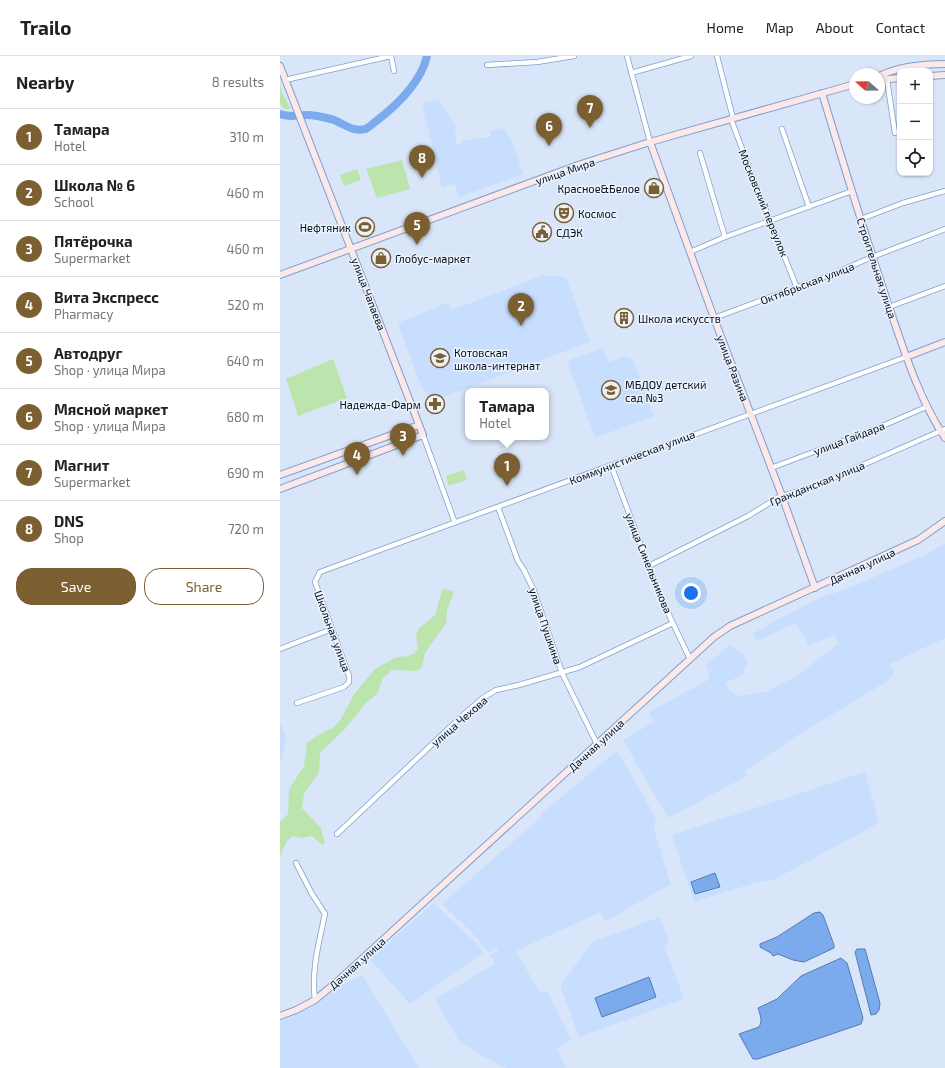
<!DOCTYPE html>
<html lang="en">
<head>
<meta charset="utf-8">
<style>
	:root { --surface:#fff; --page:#f2f2f2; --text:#202124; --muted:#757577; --line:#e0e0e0; --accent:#7b5f31 }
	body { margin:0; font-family:"Exo 2",sans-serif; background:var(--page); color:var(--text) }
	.controls { position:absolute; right:12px; top:12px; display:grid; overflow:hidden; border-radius:8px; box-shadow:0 1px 3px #0004 }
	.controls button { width:36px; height:36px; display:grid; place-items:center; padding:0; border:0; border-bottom:1px solid var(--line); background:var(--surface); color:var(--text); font:20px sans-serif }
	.compass { position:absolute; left:569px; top:12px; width:36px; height:36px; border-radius:50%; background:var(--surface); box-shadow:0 1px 3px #0004; rotate:290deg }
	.you { position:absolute; left:411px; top:537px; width:14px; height:14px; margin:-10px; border:3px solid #fff; border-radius:50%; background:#1a73e8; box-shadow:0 0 0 6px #1a73e833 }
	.badge { display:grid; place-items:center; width:26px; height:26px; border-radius:50%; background:var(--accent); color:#fff; font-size:13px; font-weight:700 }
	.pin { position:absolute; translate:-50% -33px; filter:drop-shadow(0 1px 2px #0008) }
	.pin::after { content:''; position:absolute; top:21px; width:14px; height:12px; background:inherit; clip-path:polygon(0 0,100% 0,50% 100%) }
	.popup { position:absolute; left:185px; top:332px; width:84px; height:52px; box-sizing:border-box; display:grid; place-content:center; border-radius:8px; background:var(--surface); filter:drop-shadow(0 1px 3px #0005); font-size:13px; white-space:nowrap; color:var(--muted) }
	.popup b { font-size:15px; color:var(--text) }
	.popup::after { content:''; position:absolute; left:50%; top:100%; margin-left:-8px; border:8px solid transparent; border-top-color:var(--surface) }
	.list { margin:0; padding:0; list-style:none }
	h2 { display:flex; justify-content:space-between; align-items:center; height:52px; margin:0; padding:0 16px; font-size:17px }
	h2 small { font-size:13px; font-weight:400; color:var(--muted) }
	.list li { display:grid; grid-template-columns:26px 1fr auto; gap:12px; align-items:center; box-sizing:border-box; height:56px; padding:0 16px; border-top:1px solid var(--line) }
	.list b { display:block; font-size:15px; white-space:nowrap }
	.list p { margin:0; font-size:13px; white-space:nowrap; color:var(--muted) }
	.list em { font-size:13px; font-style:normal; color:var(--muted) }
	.actions { display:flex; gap:8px; padding:12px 16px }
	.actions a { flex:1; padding:9px 0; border:1px solid var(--accent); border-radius:16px; text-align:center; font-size:14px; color:var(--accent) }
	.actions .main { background:var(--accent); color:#fff }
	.icon { flex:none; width:22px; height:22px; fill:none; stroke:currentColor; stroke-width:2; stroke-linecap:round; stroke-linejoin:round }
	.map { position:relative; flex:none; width:665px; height:1012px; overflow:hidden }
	header { display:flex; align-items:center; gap:24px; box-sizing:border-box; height:56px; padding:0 20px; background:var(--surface); border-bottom:1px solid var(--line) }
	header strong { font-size:19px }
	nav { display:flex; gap:22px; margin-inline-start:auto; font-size:14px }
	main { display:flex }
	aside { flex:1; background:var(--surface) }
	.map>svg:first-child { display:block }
</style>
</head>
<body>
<header>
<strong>Trailo</strong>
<nav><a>Home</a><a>Map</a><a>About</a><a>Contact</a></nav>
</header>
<main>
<aside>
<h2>Nearby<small>8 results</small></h2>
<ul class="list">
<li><span class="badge">1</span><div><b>Тамара</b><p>Hotel</p></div><em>310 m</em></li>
<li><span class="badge">2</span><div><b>Школа № 6</b><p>School</p></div><em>460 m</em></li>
<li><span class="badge">3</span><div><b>Пятёрочка</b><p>Supermarket</p></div><em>460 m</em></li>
<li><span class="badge">4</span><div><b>Вита Экспресс</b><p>Pharmacy</p></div><em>520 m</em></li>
<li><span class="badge">5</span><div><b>Автодруг</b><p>Shop · улица Мира</p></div><em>640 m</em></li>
<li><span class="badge">6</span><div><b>Мясной маркет</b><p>Shop · улица Мира</p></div><em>680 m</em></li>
<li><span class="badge">7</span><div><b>Магнит</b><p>Supermarket</p></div><em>690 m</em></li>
<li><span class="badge">8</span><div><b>DNS</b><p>Shop</p></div><em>720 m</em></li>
</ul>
<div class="actions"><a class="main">Save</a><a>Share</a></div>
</aside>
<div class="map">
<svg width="665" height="1012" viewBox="0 0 665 1012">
	<rect width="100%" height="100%" fill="#d9e6f9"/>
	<!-- built -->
	<path fill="#c8deff" d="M159,44L175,68L176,89L183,87V84L210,81V75L224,72L232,85L243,118L179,141L175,128L162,131L142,47Z
		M263,219L286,221L310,286L150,346L145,334L143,333L141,326H139L118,267L169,246L172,254Z
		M323,292L328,306L346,300L353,303L374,360L315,382L287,305Z
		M665,488V582L610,608L614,617L606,626L518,679L465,715L467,720L388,762L343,684L374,666L369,656L428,624L429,617L426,609L450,589L463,598L467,606L462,619L446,627L451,636L460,640L487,635L517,620L558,588L555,578L529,590L516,567L477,585L473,577L539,542L569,532L645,499Z
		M0,666L6,681L0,709Z
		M337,695L376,762L374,769L375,777L391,828L326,865L320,856L236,895L260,937L267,935L291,984L277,993L286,1012H226L206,1002L179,985L155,943L215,908L210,899L219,894L217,891L209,897L199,884L162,848L262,760L261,758Z
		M585,716L599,767L495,823L474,827L414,846L392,779Z
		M154,847L199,890L203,897L130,948L90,903Z
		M380,861L389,886L384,890L404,943L299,981L281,933V929L312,886Z
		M82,919L139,1012H0V966L32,951L60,930Z"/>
	<!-- green -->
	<path fill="#bbe5ad" d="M0,26L2,37L11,53H5L0,48Z
		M122,104L130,133L97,142L86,113Z
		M77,113L81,124L64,130L60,119Z
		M53,303L67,342L18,360L6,323Z
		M184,414L187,424L169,430L166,420Z
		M167,533L174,536L167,554L166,567L145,597L142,611L137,615L112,614L103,622L97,638L85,648L65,673L40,697L39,716L24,738L22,752L41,772L45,787L42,789L32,780L22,782L13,780L7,785L0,800V766L8,758L9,733L24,710L27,687L35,681L54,671L61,663L74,638L96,612L117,601L128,600L135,597L138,593L136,580L139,572L155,559L162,534Z"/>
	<!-- water -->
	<path fill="#7baaed" stroke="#577baf" d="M435,817L440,831L415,838L411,826Z
		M540,856L543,859L554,889V892L524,906L513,904L498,898L493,900L491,897L480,891V888L497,881L534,857Z
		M577,893H585L600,947L599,954L596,958L591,959L575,896Z
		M561,902L567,907L583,962L581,968L478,1003H473L459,978L479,971C483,964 480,959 478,952L497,943L521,920Z
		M369,921L376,941L322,961L315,942Z"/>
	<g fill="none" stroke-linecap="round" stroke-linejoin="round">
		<!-- river -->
		<path stroke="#7baaed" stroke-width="8" d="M0,58C12,62 15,59 27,59C35,59 43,61 51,63C62,66 73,77 85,73C89,72 92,68 95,66C116,50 141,26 147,0"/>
		<defs>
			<path id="street" d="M111,0L114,15
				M347,0L370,86
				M437,0L453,62
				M207,9L257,6L294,0
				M351,17L411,0
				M5,24L111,0
				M607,24L615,77
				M451,63L470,114L517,232
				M502,73L529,151
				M420,97L445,181
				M581,163L623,147L665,135
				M410,196L445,181L572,135
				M609,251L665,230
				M434,262L553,218L592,201L665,173
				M143,379L175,467
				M331,409L379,538L410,603
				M491,412L600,371L646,351
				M218,451L238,505L244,514L254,535L282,617L317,688
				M369,510L468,460L499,441L530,432L665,373
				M0,593L52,573
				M17,647L64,631L69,626V620L35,526L40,516L626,301
				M57,778L182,660L203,642L216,634L239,629L300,611L393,567
				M16,807L32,838L45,858C39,886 31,915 35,944"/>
			<path id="secondary" d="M0,10L143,379L0,433
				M599,20C620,10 642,8 665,8
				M650,20L665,19
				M599,24L620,22
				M542,37C563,107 585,178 608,248C624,294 638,341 665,382
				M370,86L434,262L502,440L535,532
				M0,219L298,109L370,86L575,28
				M626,301L665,286
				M0,419L139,369
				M0,960L16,954L35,944L60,923L434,581L450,570L638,484L665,465"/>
		</defs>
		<!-- street casing -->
		<use href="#street" stroke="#819fcc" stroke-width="6"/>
		<!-- secondary casing -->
		<use href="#secondary" stroke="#819fcc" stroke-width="8"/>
		<!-- street -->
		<use href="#street" stroke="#fff" stroke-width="4.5"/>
		<!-- secondary -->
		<use href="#secondary" stroke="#fbe8e9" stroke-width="6"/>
	</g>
	<!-- icons -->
	<defs>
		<symbol id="shop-ring" viewBox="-11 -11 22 22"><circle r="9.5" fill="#ecf2fc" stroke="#7b5f31" stroke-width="1.5"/><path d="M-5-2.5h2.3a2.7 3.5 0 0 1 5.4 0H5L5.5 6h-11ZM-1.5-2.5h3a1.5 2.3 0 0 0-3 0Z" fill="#7b5f31"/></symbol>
		<symbol id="theatre-ring" viewBox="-11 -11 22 22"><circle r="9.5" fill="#ecf2fc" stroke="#7b5f31" stroke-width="1.5"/><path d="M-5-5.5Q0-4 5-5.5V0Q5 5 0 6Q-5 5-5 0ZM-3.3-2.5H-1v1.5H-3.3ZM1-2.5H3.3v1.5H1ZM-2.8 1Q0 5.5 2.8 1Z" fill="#7b5f31"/></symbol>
		<symbol id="stadium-ring" viewBox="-11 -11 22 22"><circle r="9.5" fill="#ecf2fc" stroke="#7b5f31" stroke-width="1.5"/><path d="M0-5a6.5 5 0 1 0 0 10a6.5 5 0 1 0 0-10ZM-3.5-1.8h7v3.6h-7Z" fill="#7b5f31"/></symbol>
		<symbol id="civic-ring" viewBox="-11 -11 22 22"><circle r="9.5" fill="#ecf2fc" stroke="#7b5f31" stroke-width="1.5"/><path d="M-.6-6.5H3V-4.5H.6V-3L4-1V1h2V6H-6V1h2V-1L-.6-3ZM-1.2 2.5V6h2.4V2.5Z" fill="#7b5f31"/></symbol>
		<symbol id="building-ring" viewBox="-11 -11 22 22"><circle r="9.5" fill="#ecf2fc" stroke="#7b5f31" stroke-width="1.5"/><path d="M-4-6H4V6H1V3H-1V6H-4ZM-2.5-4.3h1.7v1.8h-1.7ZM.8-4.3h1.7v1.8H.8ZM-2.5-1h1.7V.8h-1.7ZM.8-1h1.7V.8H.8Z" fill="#7b5f31"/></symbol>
		<symbol id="school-ring" viewBox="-11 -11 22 22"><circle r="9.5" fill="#ecf2fc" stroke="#7b5f31" stroke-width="1.5"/><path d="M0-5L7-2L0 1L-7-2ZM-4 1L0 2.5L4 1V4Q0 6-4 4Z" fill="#7b5f31"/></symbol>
		<symbol id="pharmacy-ring" viewBox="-11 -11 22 22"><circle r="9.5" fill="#ecf2fc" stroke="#7b5f31" stroke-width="1.5"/><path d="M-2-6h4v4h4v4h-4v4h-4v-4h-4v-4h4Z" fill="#7b5f31"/></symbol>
	</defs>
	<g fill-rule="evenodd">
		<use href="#shop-ring" x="363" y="121" width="22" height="22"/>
		<use href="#theatre-ring" x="273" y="146" width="22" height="22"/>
		<use href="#stadium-ring" x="74" y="160" width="22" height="22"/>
		<use href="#civic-ring" x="251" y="165" width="22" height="22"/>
		<use href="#shop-ring" x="90" y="191" width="22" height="22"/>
		<use href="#building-ring" x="333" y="251" width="22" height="22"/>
		<use href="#school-ring" x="149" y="291" width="22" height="22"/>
		<use href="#school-ring" x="320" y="323" width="22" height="22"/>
		<use href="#pharmacy-ring" x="144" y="337" width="22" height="22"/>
	</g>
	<g text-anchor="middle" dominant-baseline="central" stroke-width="3" stroke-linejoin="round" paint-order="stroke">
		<!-- street labels -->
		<g font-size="11" fill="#040e1e" stroke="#ecf2fc">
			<text transform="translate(285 115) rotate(-19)">улица Мира</text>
			<text transform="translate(484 147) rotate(68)">Московский переулок</text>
			<text transform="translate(597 212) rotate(72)">Строительная улица</text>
			<text transform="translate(527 227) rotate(-21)">Октябрьская улица</text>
			<text transform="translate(89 238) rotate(69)">улица Чапаева</text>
			<text transform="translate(453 312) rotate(69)">улица Разина</text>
			<text transform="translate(569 382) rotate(-21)">улица Гайдара</text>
			<text transform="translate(352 401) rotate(-21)">Коммунистическая улица</text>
			<text transform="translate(537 427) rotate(-22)">Гражданская улица</text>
			<text transform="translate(369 507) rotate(68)">улица Синельникова</text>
			<text transform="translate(582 510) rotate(-25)">Дачная улица</text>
			<text transform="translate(266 570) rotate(71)">улица Пушкина</text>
			<text transform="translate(53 575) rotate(70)">Школьная улица</text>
			<text transform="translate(179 665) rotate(-41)">улица Чехова</text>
			<text transform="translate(316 689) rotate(-43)">Дачная улица</text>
			<text transform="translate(77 907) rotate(-42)">Дачная улица</text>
		</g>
		<!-- poi labels -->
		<g font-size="11" fill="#040e1e" stroke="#ecf2fc" text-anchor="start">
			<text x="360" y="132" text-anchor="end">Красное&amp;Белое</text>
			<text x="298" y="157">Космос</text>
			<text x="71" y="171" text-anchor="end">Нефтяник</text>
			<text x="276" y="176">СДЭК</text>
			<text x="115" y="202">Глобус-маркет</text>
			<text x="358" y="262">Школа искусств</text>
			<text x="174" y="296">Котовская<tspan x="174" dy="13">школа-интернат</tspan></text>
			<text x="345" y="328">МБДОУ детский<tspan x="345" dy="13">сад №3</tspan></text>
			<text x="141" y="348" text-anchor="end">Надежда-Фарм</text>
		</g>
	</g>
</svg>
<div class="controls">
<button>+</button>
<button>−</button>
<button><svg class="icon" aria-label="locate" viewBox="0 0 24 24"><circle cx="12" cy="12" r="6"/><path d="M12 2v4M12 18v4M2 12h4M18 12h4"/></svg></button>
</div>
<svg class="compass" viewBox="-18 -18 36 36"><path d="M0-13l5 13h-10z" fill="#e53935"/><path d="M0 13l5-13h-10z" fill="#757577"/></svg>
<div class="you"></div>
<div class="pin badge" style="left:227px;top:430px">1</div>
<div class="popup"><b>Тамара</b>Hotel</div>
<div class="pin badge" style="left:241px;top:270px">2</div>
<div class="pin badge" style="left:123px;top:400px">3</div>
<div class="pin badge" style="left:77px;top:419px">4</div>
<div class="pin badge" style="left:137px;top:189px">5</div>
<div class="pin badge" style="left:269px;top:90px">6</div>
<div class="pin badge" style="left:310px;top:72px">7</div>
<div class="pin badge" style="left:142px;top:122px">8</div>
</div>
</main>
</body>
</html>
